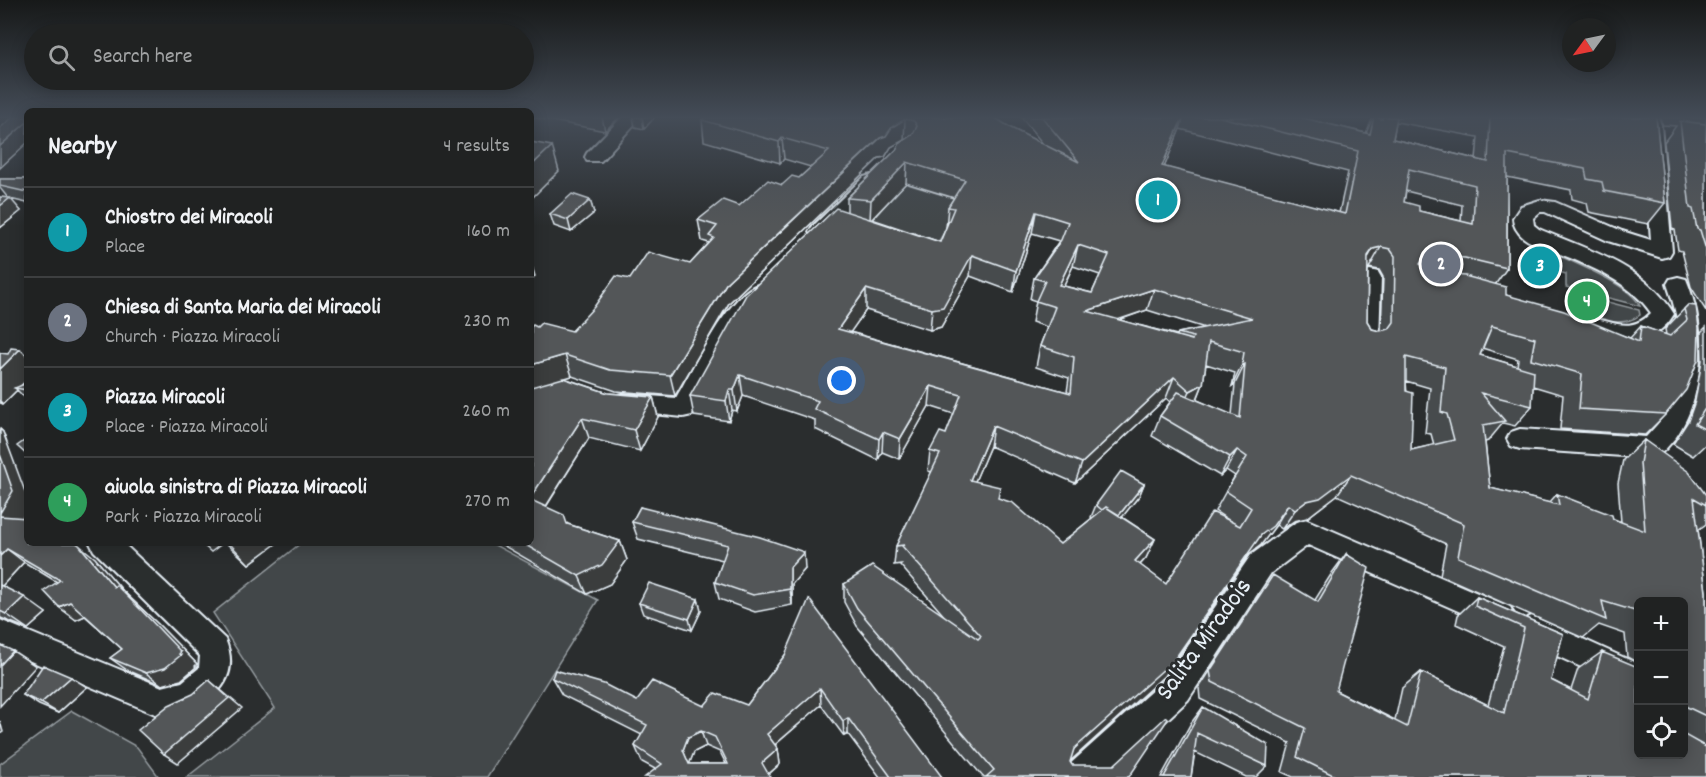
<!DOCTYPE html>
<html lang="en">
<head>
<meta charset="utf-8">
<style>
	:root { --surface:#202222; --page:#282a2a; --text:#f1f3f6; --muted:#a2a4a5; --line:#3d3f40; --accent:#db2777 }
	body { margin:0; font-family:Dekko,sans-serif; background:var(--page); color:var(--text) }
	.controls { position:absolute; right:18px; bottom:18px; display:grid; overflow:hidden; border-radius:9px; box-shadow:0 3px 15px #0003 }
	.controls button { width:54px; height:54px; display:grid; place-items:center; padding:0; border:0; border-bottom:2px solid var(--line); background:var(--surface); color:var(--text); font:30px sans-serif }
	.compass { position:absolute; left:1562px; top:18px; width:54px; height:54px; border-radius:50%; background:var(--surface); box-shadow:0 3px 15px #0003; rotate:237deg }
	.you { position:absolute; left:842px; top:381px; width:21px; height:21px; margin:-15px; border:4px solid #fff; border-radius:50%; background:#1a73e8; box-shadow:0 0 0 9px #1a73e833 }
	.badge { display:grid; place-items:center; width:39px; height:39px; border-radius:50%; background:var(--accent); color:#fff; font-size:20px; font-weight:700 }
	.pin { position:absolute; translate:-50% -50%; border:3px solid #fff; box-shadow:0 2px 6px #0006 }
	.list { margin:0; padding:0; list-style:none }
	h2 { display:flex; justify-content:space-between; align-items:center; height:78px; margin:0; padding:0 24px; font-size:26px }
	h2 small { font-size:20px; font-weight:400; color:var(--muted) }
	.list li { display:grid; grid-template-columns:39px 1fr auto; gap:18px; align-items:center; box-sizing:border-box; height:90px; padding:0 24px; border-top:2px solid var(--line) }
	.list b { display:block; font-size:22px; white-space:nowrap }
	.list p { margin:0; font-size:20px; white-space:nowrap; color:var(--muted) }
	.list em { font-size:20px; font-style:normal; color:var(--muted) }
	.icon { flex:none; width:33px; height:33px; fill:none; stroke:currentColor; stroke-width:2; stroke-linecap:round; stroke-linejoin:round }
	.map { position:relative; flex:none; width:1706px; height:777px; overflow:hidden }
	.search { position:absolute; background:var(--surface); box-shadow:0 3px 15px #0003; left:24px; top:24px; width:510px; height:66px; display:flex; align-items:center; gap:15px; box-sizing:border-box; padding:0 21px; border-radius:33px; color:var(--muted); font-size:22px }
	.panel { position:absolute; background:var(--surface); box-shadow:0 3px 15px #0003; left:24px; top:108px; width:510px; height:438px; border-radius:9px }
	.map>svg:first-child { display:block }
</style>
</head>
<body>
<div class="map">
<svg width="1706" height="777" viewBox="0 0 1706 777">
	<rect width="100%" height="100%" fill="#2a2d2e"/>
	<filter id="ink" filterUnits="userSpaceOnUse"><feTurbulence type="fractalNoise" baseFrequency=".0167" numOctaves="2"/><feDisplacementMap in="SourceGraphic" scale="12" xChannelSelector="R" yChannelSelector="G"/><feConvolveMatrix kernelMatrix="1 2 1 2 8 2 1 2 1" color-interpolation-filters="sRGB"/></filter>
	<g filter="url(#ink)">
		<!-- green -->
		<path fill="#424648" stroke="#959ca0" stroke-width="1.5" d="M904,183L963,201L936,246L872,220Z
			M1538,246C1564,259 1628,282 1640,306L1566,287V274L1545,268Z
			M1569,292L1639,310L1640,315C1621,330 1591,317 1570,311Z
			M301,543H491L598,600L487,777H187L275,708L213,613Z
			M72,711L137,747L159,777H0V764Z"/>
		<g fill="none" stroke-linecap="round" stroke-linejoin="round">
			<defs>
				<path id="minor" d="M622,117H641L601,161H587L585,157L587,153Z
					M1640,117H1658L1661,125L1672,251L1669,256L1662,258L1608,241L1545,212H1540L1533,218L1534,225L1539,229C1588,250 1646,266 1674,314C1653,350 1614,342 1580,332L1577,326L1580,320C1606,313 1626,339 1651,313C1630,282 1592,267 1558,253C1547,248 1533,245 1524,238C1518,233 1513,226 1513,218L1521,206L1540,200L1555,202L1622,231L1651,240L1643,125Z
					M871,175L878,177L881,181L878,185L826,237L819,239L812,237L809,232L812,227L864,177Z
					M1370,270L1378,272L1381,277L1379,342L1376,348L1368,350L1360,348L1357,342L1359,277L1362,272Z
					M1678,277L1686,279C1706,326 1706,394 1676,437C1668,446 1663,454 1652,458L1520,449L1511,446L1507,439L1511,432L1520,429L1646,437C1653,429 1661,421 1667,412C1691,373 1681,324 1667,284L1670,279Z
					M758,285L766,287L769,292L738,330L692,415L683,417L614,410L611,403L614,396L623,394L676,398C692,371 729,293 758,285Z
					M1305,519L1510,607L1515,616L1510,625L1500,629L1490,625L1308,545L1271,573L1188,700L1105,777H1065L1069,765L1166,678L1251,555L1295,523Z
					M90,543H123L225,639C245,685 202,712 162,717L0,648V620L162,687L182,682L199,668L200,656L94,551Z
					M1532,616L1638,664V693L1522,640L1517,630L1522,620Z"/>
			</defs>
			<!-- minor casing -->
			<use href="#minor" stroke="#e8f1f8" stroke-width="4"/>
			<!-- minor -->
			<use href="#minor" fill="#2a2d2e" fill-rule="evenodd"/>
		</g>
		<!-- wall -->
		<path fill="#474b4d" stroke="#e8f1f8" stroke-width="1.5" fill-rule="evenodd" d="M531,117H619L605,131Z
			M633,117H655L644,129L635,127Z
			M994,117L1011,128L1043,144L1021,117H1299L1366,133L1373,117H1656L1665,203L1648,224L1589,212L1587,203L1572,199L1571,190L1507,177V268L1495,285L1506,295L1630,338L1641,326L1666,335L1665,329L1688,305L1696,306L1666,414L1645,435L1560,429L1563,395L1533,386L1532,406L1515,426L1503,423L1488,441L1485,442L1490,488L1549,503L1557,494L1621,522L1618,483L1623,460L1644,440L1706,495V524L1698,530L1706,592V777H1293L1282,772L1290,743L1200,699L1199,688L1261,593L1315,600L1332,573L1346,554L1336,691L1395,720L1402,688L1421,672L1488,705L1504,646L1456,624L1458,615L1477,597L1563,634L1551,680L1571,690L1578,669L1602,652L1683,754V602H1638V663L1627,657L1625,634L1599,625L1583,638L1440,575L1446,544L1337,495L1307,518L1294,521L1282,529L1276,525L1261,545L1249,554L1164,676L1070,762L1072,765L1129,777H983L857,626L844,602V584L946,618L900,565L901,564L894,565L896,546L932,472L928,471L930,451L946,434L954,414L929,406L899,459L882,452L878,460L815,429V420L743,396L737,411L732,410L729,421L694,416L690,396L847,212V198L897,149L903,140L891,147L885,157L879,158L729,303L675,396L616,391L572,376L564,378L608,393L653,397L658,417L640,451L589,438L546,507L568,524L620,541L627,560L610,584L587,594L499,543H531L537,327L572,331L630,279L690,264L709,243L702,241L698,220L739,206L782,185L799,178L811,167L784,159L780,163L704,141L702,120ZM1396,122L1478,137L1476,159L1393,139ZM1180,129L1348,172L1339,213L1164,167ZM906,183L954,198L948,207L946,228L940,242L872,219ZM1406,191L1462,205L1461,221L1419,211L1404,202ZM1032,233L1059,241L1034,278L1030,299L1036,301L1032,322L1047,327L1040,346L1036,367L1069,378L1067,392L850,332L866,310L930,330L941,327L970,276L1013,292ZM1073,266L1100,275L1092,293L1064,286ZM1368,268L1379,270L1383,277L1381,331H1380L1372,329L1367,321ZM1147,310L1205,328L1178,333L1177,335L1119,320ZM1482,348L1518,359L1517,366L1480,355ZM1206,364L1235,373L1232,386L1235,384L1232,415L1197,400L1203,384ZM1406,381L1430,388L1425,433L1431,434L1434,445L1411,450ZM1166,398L1170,402L1160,416L1152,436L1220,476L1226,470L1235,476L1226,491L1215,511L1233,523L1166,584L1140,565L1146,558L1155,539L1122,517L1139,496L1144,484L1096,505L1091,517L1092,518L1060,544L975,481L990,446L1075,483Z
			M1659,117H1706V311L1691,287L1682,251L1678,250L1675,230L1672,229L1664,142L1676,126L1663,125Z
			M0,179H27V203L10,199L21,211L0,228V197L8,198L0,188Z
			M590,200L594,213L571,232L554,226L550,214Z
			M1706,327V444L1693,456L1673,444L1688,421L1695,401L1702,360L1701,332Z
			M0,353L22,385L27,383V400L17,390L3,404L0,403Z
			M0,429L3,432L27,510L23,518L95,558L123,591L158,624L197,664L195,666L196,667L181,680L162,685L127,670L110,658L122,649L85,616L76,620L59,607L57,582L24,562L2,586L46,613L28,629L1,618H0Z
			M640,507L805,569L792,584V605L755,612L719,599L715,582L723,560L638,539L632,522Z
			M226,543H277L249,564Z
			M698,599L701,611L692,630L643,614L639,603Z
			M785,655L942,777H880L848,734L844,736L821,705L775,745L778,749L780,764L769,774L655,769L642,762L635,746L642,735L562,695L552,678L637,701L704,706L747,705ZM706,746L720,752L726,764H689L694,752Z
			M87,687L58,713L39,705L23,695Z
			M1203,707L1267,766L1256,777H1246L1195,752L1191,777H1161L1191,723Z"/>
		<!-- shaded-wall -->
		<path fill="#3a3d3e" stroke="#e8f1f8" stroke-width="1.5" d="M602,117H619L605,131Z
			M642,117H655L644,129Z
			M1183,117H1184L1180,129L1156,187L1162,166Z
			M905,119L904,140L891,147L885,157L879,158L729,303L675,396L670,375L727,282L892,127Z
			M27,122V143L0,168V146Z
			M782,138L784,159L780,163L779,142Z
			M552,146L559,171L531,199V166Z
			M907,162L906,183L870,221L871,200Z
			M10,198L21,211L0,228V206Z
			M590,200L594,213L571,232L568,220Z
			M1036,212L1032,233L1013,292L1016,271Z
			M1078,245L1073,266L1054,305L1059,285Z
			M1381,247L1369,268L1361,270L1373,249Z
			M972,255L970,276L941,327L930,330L932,309Z
			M1433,256L1420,277V264L1424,258Z
			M531,263L535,276L531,281Z
			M866,289V310L838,350V329Z
			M1154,289L1147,310L1082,332L1087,311Z
			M20,349L27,356V380L18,388H15L17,390L3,404L0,401V369Z
			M565,355L572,376L531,388V365Z
			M1245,364L1235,384L1232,386L1242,365Z
			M740,375L743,396L737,411L734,390Z
			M1174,377L1166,398L1075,483L1082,463Z
			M1203,384L1195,404L1181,411L1190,391Z
			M931,386L929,406L899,459L900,439Z
			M729,390L732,410L729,421L726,401Z
			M653,397L658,417L640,451L634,430Z
			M582,418L589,438L538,519L531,503V497Z
			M993,426L990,446L967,500L970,480Z
			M0,429L3,432L27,497V510L16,530L0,517Z
			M883,432L882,452L878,460L879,439Z
			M1237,450L1226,470L1220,476L1230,457Z
			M1351,475L1337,495L1307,518L1294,521L1282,529L1295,510L1307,501Z
			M1144,484L1139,496L1111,531L1116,519Z
			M1288,505L1276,525L1261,545L1249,554L1164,676L1067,764L1074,749L1261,535Z
			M1155,539L1146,558L1127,579L1135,561Z
			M620,541L627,560L610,584L587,594L579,576Z
			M201,543H223L211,552Z
			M232,543H277L249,564L230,544Z
			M79,545L95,558L123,591L158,624L197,664L195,666L196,667L181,680L162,685L146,673L114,587Z
			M7,549L24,562L1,587H0V556Z
			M804,552L805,569L792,584V605L790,589V567Z
			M24,597L46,613L28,629L6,614Z
			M698,599L701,611L692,630L689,619Z
			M70,602L87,615L76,620L59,607Z
			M13,651L36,666L0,706V665Z
			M71,677L87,687L58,713L41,703Z
			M209,680L242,708L178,763L164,754Z
			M820,688L821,705L770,749L767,734Z
			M848,718V734L844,736L843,721Z
			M0,721L3,732L0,734Z
			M701,731L706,746L694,752L689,765L683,750L688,737Z
			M778,749L780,764L765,777L762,763Z"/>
		<!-- building -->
		<path fill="#535759" stroke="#e8f1f8" stroke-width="1.5" fill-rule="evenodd" d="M13,117H27V122L0,146V128Z
			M705,117H994L1011,128L1079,162L1042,117H1183L1162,166L1345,214L1358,151L1220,117H1299L1370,134L1374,117L1382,119V117H1397L1393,139L1488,162L1490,117H1656L1665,203L1604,191L1602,182L1587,179L1585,169L1507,154V268L1465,258L1433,256L1424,258L1420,264L1425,272L1465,276L1506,287V295L1564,311L1639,342L1641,326L1670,336L1687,320L1684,309L1688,305L1696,306L1699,328L1698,360L1686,390L1666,414L1579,409L1582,374L1531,359L1535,338L1492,326L1480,355L1534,371L1532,406L1481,393L1505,421L1483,425L1490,488L1559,505L1557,494L1612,515L1613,519L1645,531L1640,463L1644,440L1689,472L1706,495V505L1694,498L1706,592V716L1685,706L1683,708V602H1638V612L1602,601L1606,620L1458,557L1464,524L1351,475L1320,498L1307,501L1295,510L1288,505L1273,526L1261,535L1174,660L1074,749L1070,762L1072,765H1114L1166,717L1168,719L1129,777H986L994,770L857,608L844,584L872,566L978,639L981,636L902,546L904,545L896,546L940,454L930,451L940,432L946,434L961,395L931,386L900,439L883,432L879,439L814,409L818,401L740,375L734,390H729L726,401L690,396L746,295L836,208L940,242L954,208L948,207L965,180L907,162L871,200L847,198L897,149L900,143L913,134L917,126L914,121L905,119L892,127L886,136L880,138L727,282L670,375L610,370L565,355L531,365V327L533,325L537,327L541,323L572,331L594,307L616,276L630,279L648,252L690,264L714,238L709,236L717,226L698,220L723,200L739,206L768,180L782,185L792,176L799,178L829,151L782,138L779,142L702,120ZM1409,169L1475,185L1473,224L1419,211V206L1404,202ZM1036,212L1068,222L1061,240L1034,278L1045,281L1036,301L1055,307L1040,346L1074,357L1071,393L838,329L866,289L932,309L943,307L972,255L1016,271ZM1078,245L1109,255L1092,293L1059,285ZM1381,247L1390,249L1395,256L1394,322L1389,329L1380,331L1372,329L1367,321L1368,256L1373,249ZM1154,289L1252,318L1178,333L1193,337L1192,340L1087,311ZM1209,342L1244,352L1242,365L1245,364L1240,418L1178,392L1160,416L1230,457L1237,450L1247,457L1226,491L1251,508L1240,526L1212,512L1166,584L1135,561L1155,539L1106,507L1060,544L1013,503L998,498L1000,487L970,480L993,426L1082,463L1174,377L1190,391L1203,384ZM1406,357L1445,367L1441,412L1447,414L1454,440L1411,450L1413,393L1406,391Z
			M1680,121L1706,124V250L1700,230L1697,229L1693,209L1690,208Z
			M531,142L552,146L531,166Z
			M0,179H27V192L0,186Z
			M572,194L590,200L568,220L550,214Z
			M0,197L10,198L0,206Z
			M11,348L20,349L0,369V353L8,354Z
			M563,378L608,393L653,397L634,430L582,418L531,497V387Z
			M27,383V390L15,388Z
			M1706,407V430L1695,424Z
			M27,439V455L17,446Z
			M0,454L13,491L0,513Z
			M1121,471L1144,484L1119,515L1106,507L1102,510L1096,505Z
			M531,500L564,515L567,524L620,541L602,565L579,576L522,543H531Z
			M640,507L760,537L804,552L790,567V589L753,595L715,582L728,545L632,522Z
			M0,516L27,518V543H76L79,545L114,587L116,585L142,611L181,652L179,654L181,655L165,668L146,673L110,658L122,649L70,602L59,607L44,591L60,580L7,549L0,556Z
			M1346,554L1369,568L1336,691L1407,727L1421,672L1504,713L1524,628L1475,606L1477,597L1563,634L1551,680L1588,699L1602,652L1638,667V754H1683V734L1706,747V777H1337L1297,757L1305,728L1212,682L1210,671L1273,575L1318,602Z
			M649,583L698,599L689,619L639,603Z
			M0,585L24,597L6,614L0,611Z
			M809,599L942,777H891L848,718L843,721L820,688L767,734L778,749L762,763L770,777H645L662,764L635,746L647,725L552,678L555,670L604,684L637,701L652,681L704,706L715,693L747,705L785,655ZM701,731L715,737L728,764H689L683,750L688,737Z
			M0,645L13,651L0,665Z
			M43,665L71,677L41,703L23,695Z
			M209,680L229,698L164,754L138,730L169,705L193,694Z
			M1203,707L1268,745L1267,766L1197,733L1191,777H1164Z"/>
	</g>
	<!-- sky -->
	<linearGradient id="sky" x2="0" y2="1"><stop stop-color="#171919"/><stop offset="0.52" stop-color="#444c57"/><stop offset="1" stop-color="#444c57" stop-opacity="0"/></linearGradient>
	<rect width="1706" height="226" fill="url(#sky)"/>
	<g text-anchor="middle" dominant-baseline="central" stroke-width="6" stroke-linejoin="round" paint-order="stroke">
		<!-- near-street labels -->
		<g font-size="26" fill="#e8f1f8" stroke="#2a2d2e">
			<text transform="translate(1205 640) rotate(-54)">Salita Miradois</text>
		</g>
	</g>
</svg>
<div class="controls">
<button>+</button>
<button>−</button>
<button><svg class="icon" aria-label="locate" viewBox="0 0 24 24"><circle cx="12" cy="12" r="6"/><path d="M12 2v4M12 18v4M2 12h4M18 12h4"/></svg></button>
</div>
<svg class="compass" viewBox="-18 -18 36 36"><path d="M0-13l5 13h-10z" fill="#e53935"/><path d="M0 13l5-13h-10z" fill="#a2a4a5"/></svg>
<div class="you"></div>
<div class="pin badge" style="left:1158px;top:200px;background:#0f9aa8">1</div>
<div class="pin badge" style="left:1441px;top:264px;background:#6b7280">2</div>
<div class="pin badge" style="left:1540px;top:266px;background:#0f9aa8">3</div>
<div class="pin badge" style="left:1587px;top:301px;background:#2e9e5b">4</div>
<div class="search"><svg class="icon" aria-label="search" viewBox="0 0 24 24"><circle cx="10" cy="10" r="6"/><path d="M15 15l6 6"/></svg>Search here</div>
<section class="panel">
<h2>Nearby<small>4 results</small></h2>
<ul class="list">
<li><span class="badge" style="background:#0f9aa8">1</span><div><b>Chiostro dei Miracoli</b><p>Place</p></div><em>160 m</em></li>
<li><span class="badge" style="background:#6b7280">2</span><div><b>Chiesa di Santa Maria dei Miracoli</b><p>Church · Piazza Miracoli</p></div><em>230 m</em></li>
<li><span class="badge" style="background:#0f9aa8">3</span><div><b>Piazza Miracoli</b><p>Place · Piazza Miracoli</p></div><em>260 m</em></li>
<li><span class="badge" style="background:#2e9e5b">4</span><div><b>aiuola sinistra di Piazza Miracoli</b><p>Park · Piazza Miracoli</p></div><em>270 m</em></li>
</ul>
</section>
</div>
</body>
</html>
